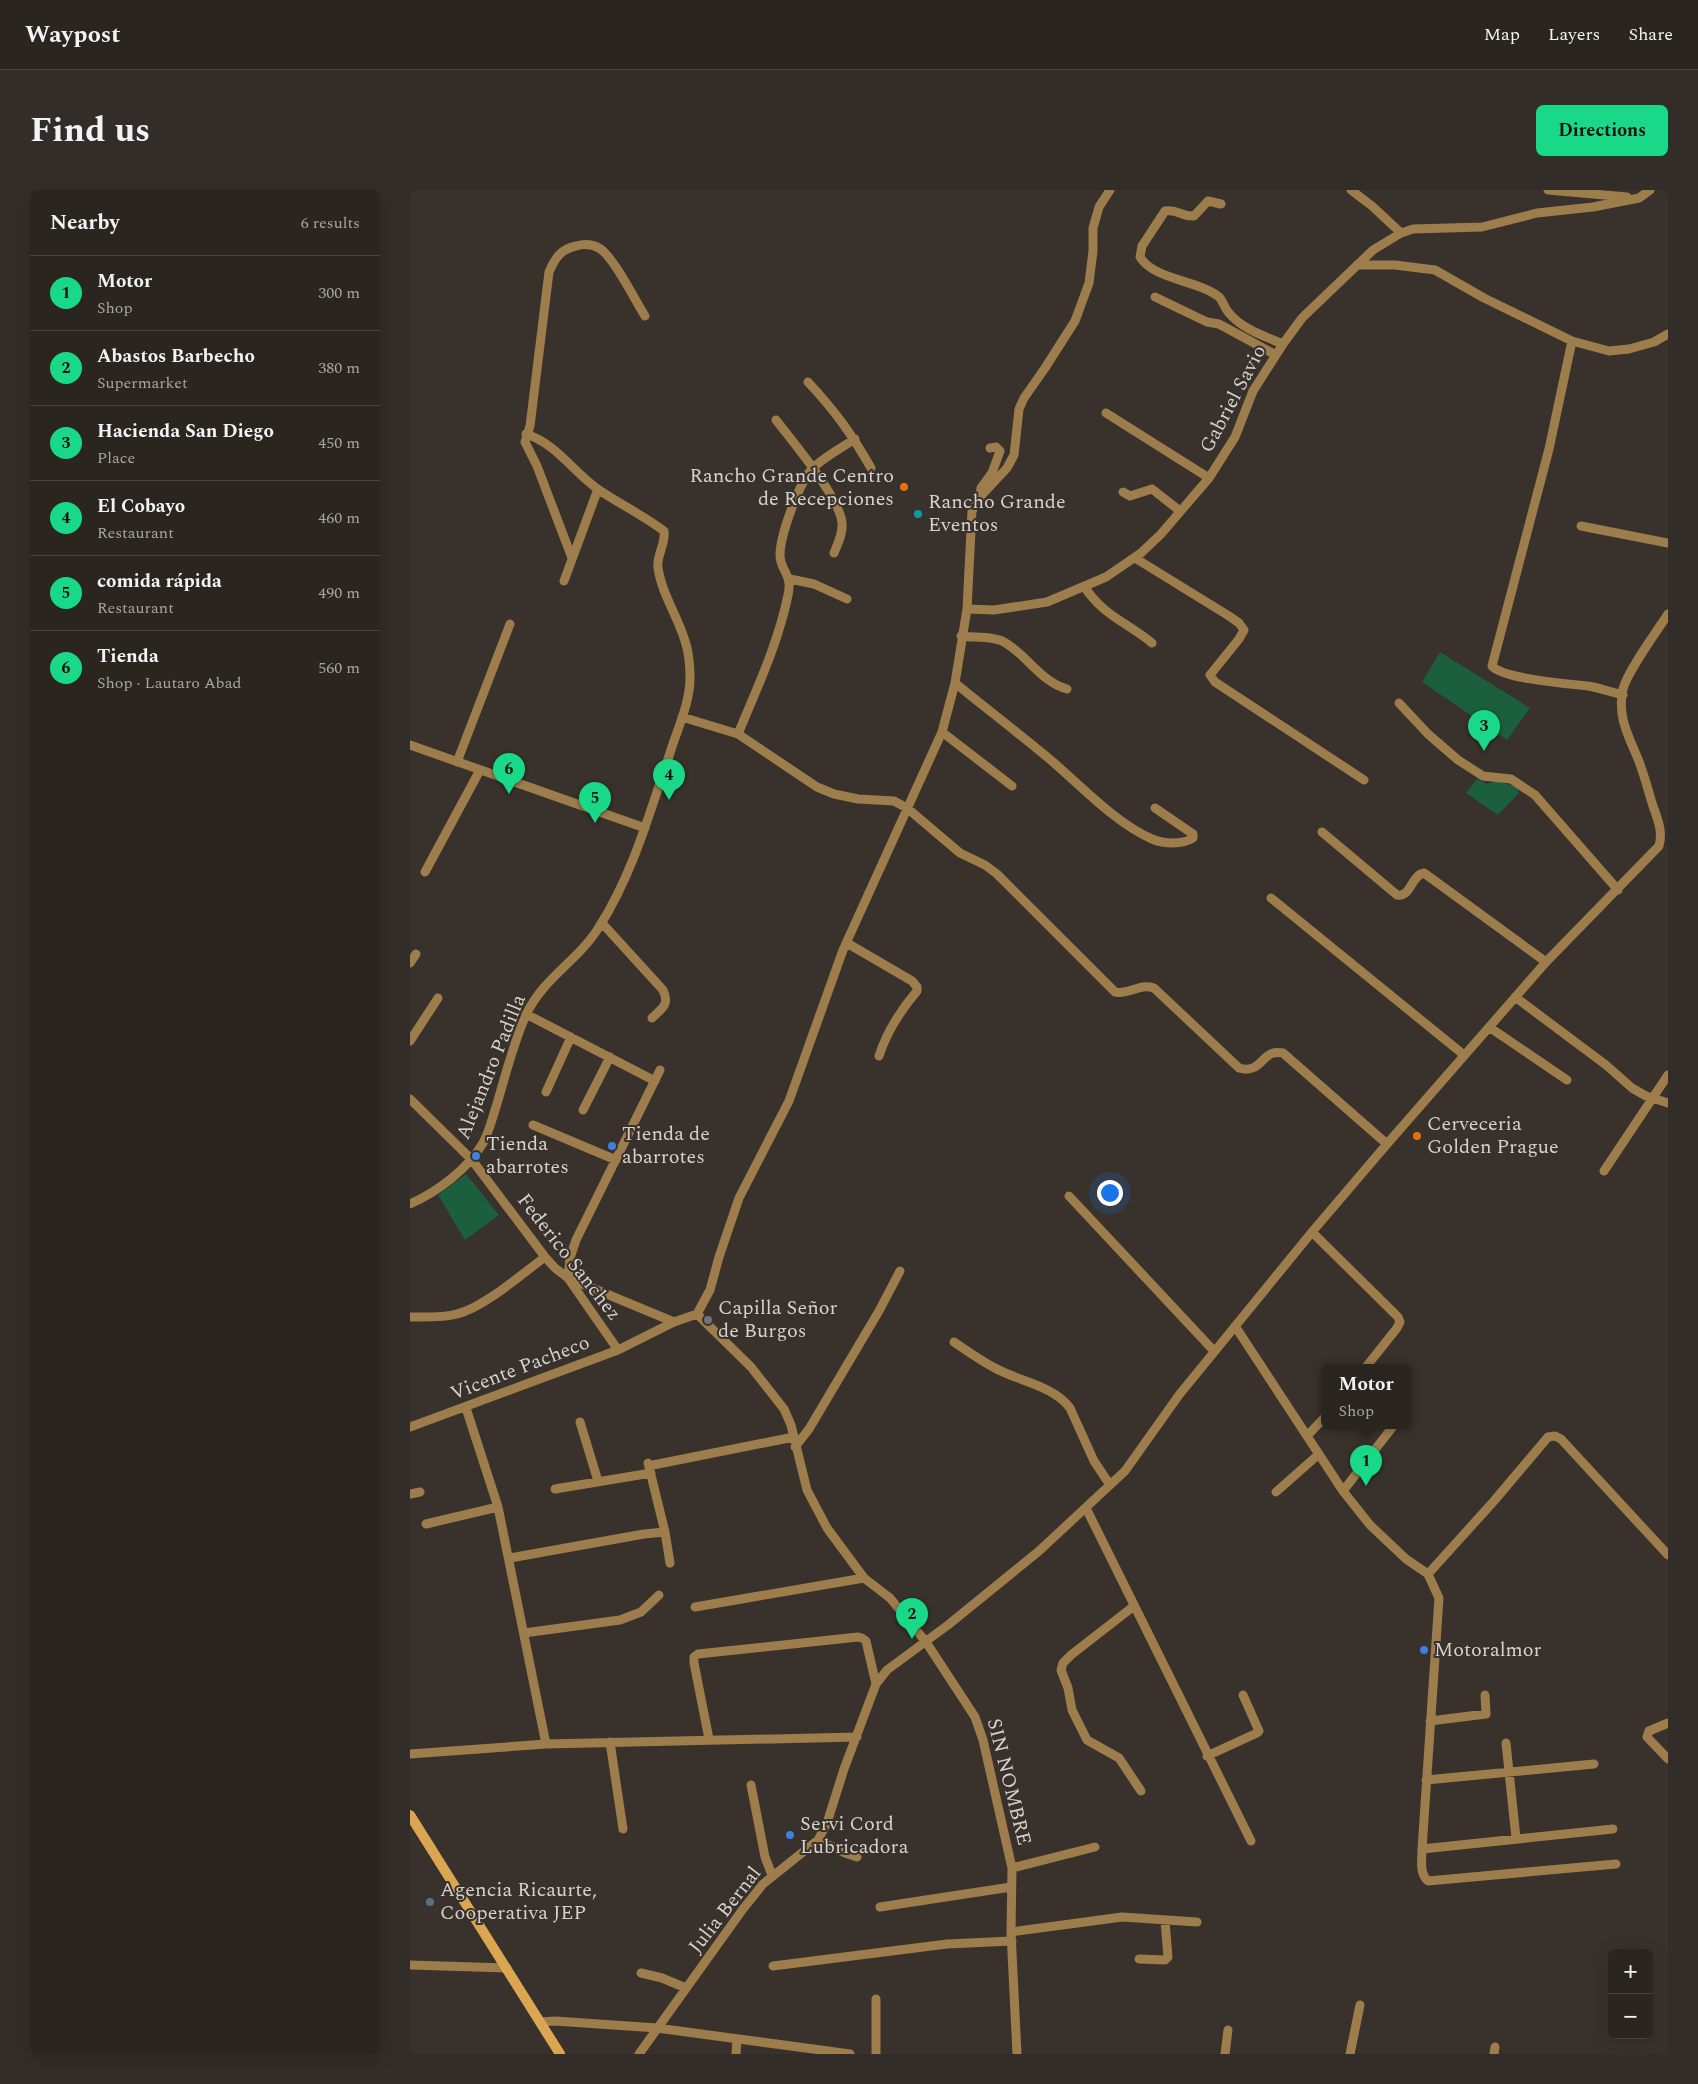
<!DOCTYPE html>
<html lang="en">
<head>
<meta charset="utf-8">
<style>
	:root { --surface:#2b2520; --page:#332d29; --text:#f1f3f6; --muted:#a6a5a5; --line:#47423e; --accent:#19d988 }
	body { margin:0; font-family:Spectral,serif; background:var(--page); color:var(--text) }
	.controls { position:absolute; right:15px; bottom:15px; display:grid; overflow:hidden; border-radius:8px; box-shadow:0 5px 20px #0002 }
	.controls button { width:45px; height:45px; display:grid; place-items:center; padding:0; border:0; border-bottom:1px solid var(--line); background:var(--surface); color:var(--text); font:25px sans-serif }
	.you { position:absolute; left:699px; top:1002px; width:18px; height:18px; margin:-12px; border:4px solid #fff; border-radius:50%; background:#1a73e8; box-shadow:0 0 0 8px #1a73e833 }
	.badge { display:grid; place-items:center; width:32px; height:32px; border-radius:50%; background:var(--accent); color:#111; font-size:16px; font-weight:700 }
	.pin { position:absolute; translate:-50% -41px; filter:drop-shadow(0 1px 2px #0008) }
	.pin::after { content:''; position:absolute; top:26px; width:18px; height:15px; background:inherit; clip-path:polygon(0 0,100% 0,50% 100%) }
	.popup { position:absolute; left:911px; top:1174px; width:90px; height:65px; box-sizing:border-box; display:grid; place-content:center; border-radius:8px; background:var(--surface); filter:drop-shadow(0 1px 4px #0005); font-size:16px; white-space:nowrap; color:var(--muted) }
	.popup b { font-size:19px; color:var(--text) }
	.popup::after { content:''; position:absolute; left:50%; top:100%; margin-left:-10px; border:10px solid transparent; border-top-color:var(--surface) }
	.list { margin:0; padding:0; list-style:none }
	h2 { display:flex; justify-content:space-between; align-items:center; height:65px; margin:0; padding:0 20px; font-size:21px }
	h2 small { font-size:16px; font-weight:400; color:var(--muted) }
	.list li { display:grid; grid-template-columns:32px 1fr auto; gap:15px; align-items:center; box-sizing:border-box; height:75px; padding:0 20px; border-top:1px solid var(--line) }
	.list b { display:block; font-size:19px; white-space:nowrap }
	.list p { margin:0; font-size:16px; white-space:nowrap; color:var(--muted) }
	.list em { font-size:16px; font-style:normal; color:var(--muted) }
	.map { position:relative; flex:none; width:1258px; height:1864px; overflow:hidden; border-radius:8px }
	header { display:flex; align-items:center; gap:30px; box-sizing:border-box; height:70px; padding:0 25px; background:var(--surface); border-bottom:1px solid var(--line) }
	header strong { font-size:24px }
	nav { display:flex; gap:28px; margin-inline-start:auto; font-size:18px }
	.intro { display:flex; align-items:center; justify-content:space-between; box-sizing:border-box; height:120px; padding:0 30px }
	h1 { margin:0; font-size:35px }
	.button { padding:12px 22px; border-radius:8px; background:var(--accent); color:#111; font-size:18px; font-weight:700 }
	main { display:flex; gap:30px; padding:0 30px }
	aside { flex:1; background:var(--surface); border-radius:8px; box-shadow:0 5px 20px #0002 }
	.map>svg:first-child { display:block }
</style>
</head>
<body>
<header>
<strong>Waypost</strong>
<nav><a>Map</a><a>Layers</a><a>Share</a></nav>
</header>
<div class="intro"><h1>Find us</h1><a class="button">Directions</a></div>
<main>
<aside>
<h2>Nearby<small>6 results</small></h2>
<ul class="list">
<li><span class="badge">1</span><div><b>Motor</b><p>Shop</p></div><em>300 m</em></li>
<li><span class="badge">2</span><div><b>Abastos Barbecho</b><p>Supermarket</p></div><em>380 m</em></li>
<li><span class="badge">3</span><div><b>Hacienda San Diego</b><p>Place</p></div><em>450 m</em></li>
<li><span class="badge">4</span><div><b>El Cobayo</b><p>Restaurant</p></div><em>460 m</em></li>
<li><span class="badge">5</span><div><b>comida rápida</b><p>Restaurant</p></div><em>490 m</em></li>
<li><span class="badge">6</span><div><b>Tienda</b><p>Shop · Lautaro Abad</p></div><em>560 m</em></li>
</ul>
</aside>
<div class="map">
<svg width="1258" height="1864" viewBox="0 0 1258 1864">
	<rect width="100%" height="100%" fill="#39312b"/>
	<!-- green -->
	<path fill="#1c5f3e" d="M1030,462L1120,518L1097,550L1012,492Z
		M1067,589L1077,594L1086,591L1108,597V604L1088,625L1056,603Z
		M56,984L89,1025L55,1050L28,1005Z"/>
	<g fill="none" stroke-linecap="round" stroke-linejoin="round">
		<!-- minor -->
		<path stroke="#9d7d4b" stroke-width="9" d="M941,0L962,16L991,43
			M1138,0L1217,7
			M811,14L798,11L784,26C771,27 769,19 755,21L732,56L730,67C744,90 788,90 809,107C813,111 815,119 819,123C832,139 854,146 873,154
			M947,75H985L1025,80L1074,108L1162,151L1199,161L1219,159L1244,152L1258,144
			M745,107L797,132L809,134L866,165
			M1162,151L1139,259L1082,476C1093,489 1160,494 1178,496C1190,498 1201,502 1213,505
			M398,192C425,221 441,243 461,278
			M696,223L799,288
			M366,230C383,252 430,308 432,333C433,344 428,353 424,363
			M713,302L720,306L742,299L770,321
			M570,306L571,298L582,283L590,261L586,257L580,258
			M1171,336L1258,353
			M162,368L127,276L115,252L120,236L139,82C145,68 151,59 166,56C173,54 182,54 189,58C203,66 225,110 235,126
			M725,368L819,426L829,433L834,440L829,449L800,485L805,492L954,590
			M380,389L404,394L437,409
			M154,391L188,299
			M674,396C693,426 717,432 742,453
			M557,419L584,420L637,412L696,387L731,363L751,344L799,288L825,247L843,201L873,154L892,128L963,60L991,43L1003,39L1072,37L1127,23L1183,17L1229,8L1240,0
			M551,446C564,448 583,446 594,452C617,465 631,492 657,499
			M545,493C578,520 611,545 643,572C672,597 707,634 742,649C754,654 772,655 783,648V644L745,618
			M989,513L1018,544L1048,570L1073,586L1101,589L1125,605L1208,700
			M272,527L328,544L407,597L424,604L448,609L484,611L497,618L550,663L575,675L587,684L705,802C721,805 728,793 744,798L829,878C853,885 851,858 873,863L977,954
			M532,542L602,596
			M328,544C347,498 368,454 378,405C383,384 370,381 370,365C370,346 390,289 404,277C416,266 431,258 445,249
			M0,555L235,638
			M47,572L100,434
			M912,642L987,705C1001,708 1001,685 1014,683L1136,772
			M15,682L70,580
			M861,708L1054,865
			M192,733L253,800C260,815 252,818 242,828
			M437,753L502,791L507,797V801C490,821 477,841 469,866
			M0,773L6,764
			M1105,807L1196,875L1222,898L1236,906L1258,913
			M116,824L245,891
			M1079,837L1157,890
			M0,851L28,808
			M250,880L166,1050L160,1068L158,1088L264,1132
			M136,902L161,847
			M0,909L62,970L135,1067L145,1078L158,1088L208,1160
			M173,920L200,867
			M123,935L206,970
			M1194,981L1258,885
			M659,1006L804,1161
			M0,1014C27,1002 58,979 73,953C79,942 82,929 86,917C95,887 103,854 116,825C132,789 169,770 189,737C223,684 240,621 260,563C267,540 280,513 280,488C280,479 279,467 277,458C271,431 252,406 248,378C246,366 256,354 254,341C234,326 210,314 189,300C163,282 147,254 116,244
			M902,1042L988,1127L990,1132L987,1138L956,1177
			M287,1124L300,1100L309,1067L329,1008L379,911L433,760L532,542L545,493L557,419L562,321L569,308L597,278L604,265L609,219L614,208L635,178L665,131L679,93L683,61V38L689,17L700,0
			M287,1124L341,1177L374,1219L381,1235L397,1300L417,1338L454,1388L480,1408L516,1452L565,1527L573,1550L602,1678L601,1742L607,1864
			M0,1127C15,1127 32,1128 47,1124C73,1118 112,1084 135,1067
			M825,1136L933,1301L960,1335L996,1369L1018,1384
			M544,1152C557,1161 570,1170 583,1177C607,1191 643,1195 660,1218L684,1271L700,1295
			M56,1218L88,1317L136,1554
			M170,1232L188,1291
			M0,1237L208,1160L264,1132L287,1124
			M897,1246L915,1227
			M385,1257L399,1239L469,1121L490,1081
			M238,1273L255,1342
			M243,1275L384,1247
			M145,1299L241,1283
			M933,1301L984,1235
			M866,1302L909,1264
			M0,1304L10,1302
			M676,1318L841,1651
			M16,1334L88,1317
			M100,1368L234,1344L255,1342L260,1373
			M724,1416L661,1465L653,1473L651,1480L658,1498L662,1520L677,1550L709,1568L731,1601
			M285,1417L454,1388
			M114,1443L210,1430L231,1422L249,1405
			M1020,1531L1076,1524L1075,1505
			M1258,1533L1239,1541L1237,1547L1258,1569
			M299,1549L284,1473V1467L288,1464L448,1447L452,1448L456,1451L466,1494
			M200,1552L213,1639
			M1096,1553L1106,1648
			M0,1564L136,1554L447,1547
			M797,1566L847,1543L849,1541L833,1505
			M1016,1590L1184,1574
			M341,1595L355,1667L362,1685
			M408,1650L435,1663L447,1667
			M1012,1659L1203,1639
			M1206,1674L1018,1691C1009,1683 1012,1670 1012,1659L1029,1408L1018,1384L1084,1311L1138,1247L1145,1246L1151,1249L1258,1365
			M602,1678L685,1657
			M470,1717L601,1697
			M601,1742L712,1727L787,1732
			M729,1769L755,1770L758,1767L755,1731
			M0,1775L97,1778
			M363,1776L537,1754L602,1751
			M231,1783L252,1788L276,1798
			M130,1832L145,1831L247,1838L440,1864
			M229,1864L333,1719L353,1694L408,1650L417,1633L434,1579L466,1494L477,1480L538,1435L629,1361L715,1281L769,1205L902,1042L977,954L1136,772L1249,656C1253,642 1248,630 1243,616C1238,600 1234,584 1228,569C1218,545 1207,526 1213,499C1217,482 1247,441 1258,424
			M326,1864L327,1849
			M466,1864V1809
			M815,1864L818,1840
			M940,1864L950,1815
			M1084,1864L1085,1857"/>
		<!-- secondary -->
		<path stroke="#daa652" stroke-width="10" d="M0,1625L150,1864"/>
	</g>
	<!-- markers -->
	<g fill="#e8710a" stroke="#39312b" stroke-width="2">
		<circle cx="494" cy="297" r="5"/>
		<circle cx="1007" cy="946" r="5"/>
	</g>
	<circle fill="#0f9aa8" stroke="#39312b" stroke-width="2" cx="508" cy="324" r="5"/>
	<g fill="#3f7fe0" stroke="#39312b" stroke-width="2">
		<circle cx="202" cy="956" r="5"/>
		<circle cx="66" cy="966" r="5"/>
		<circle cx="1014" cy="1460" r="5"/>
		<circle cx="380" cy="1645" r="5"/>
	</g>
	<circle fill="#6b7280" stroke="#39312b" stroke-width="2" cx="298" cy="1130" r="5"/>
	<circle fill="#5c6f8a" stroke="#39312b" stroke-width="2" cx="20" cy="1712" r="5"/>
	<g text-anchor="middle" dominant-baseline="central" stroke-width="4" stroke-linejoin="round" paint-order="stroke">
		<!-- street labels -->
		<g font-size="20" fill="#d6d1cd" stroke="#39312b">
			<text transform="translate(823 209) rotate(-62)">Gabriel Savio</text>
			<text transform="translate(81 877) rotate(-68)">Alejandro Padilla</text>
			<text transform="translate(159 1067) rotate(52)">Federico Sanchez</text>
			<text transform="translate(110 1178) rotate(-21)">Vicente Pacheco</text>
			<text transform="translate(599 1592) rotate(76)">SIN NOMBRE</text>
			<text transform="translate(315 1720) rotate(-52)">Julia Bernal</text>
		</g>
		<!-- poi labels -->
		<g font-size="20" fill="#d6d1cd" stroke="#39312b" text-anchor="start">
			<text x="484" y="286" text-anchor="end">Rancho Grande Centro<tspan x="484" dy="23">de Recepciones</tspan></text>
			<text x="518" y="312">Rancho Grande<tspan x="518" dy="23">Eventos</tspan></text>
			<text x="1017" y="934">Cerveceria<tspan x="1017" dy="23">Golden Prague</tspan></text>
			<text x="212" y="944">Tienda de<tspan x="212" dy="23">abarrotes</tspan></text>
			<text x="76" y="954">Tienda<tspan x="76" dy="23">abarrotes</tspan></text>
			<text x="308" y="1118">Capilla Señor<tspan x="308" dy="23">de Burgos</tspan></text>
			<text x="1024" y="1460">Motoralmor</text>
			<text x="390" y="1634">Servi Cord<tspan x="390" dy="23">Lubricadora</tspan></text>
			<text x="30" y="1700">Agencia Ricaurte,<tspan x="30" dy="23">Cooperativa JEP</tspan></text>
		</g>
	</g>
</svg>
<div class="controls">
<button>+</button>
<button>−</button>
</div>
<div class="you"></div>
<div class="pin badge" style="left:956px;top:1296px">1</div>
<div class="popup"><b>Motor</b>Shop</div>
<div class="pin badge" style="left:502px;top:1449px">2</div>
<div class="pin badge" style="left:1074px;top:561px">3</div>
<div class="pin badge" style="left:259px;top:610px">4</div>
<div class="pin badge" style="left:185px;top:633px">5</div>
<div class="pin badge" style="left:99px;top:604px">6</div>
</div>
</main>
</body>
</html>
